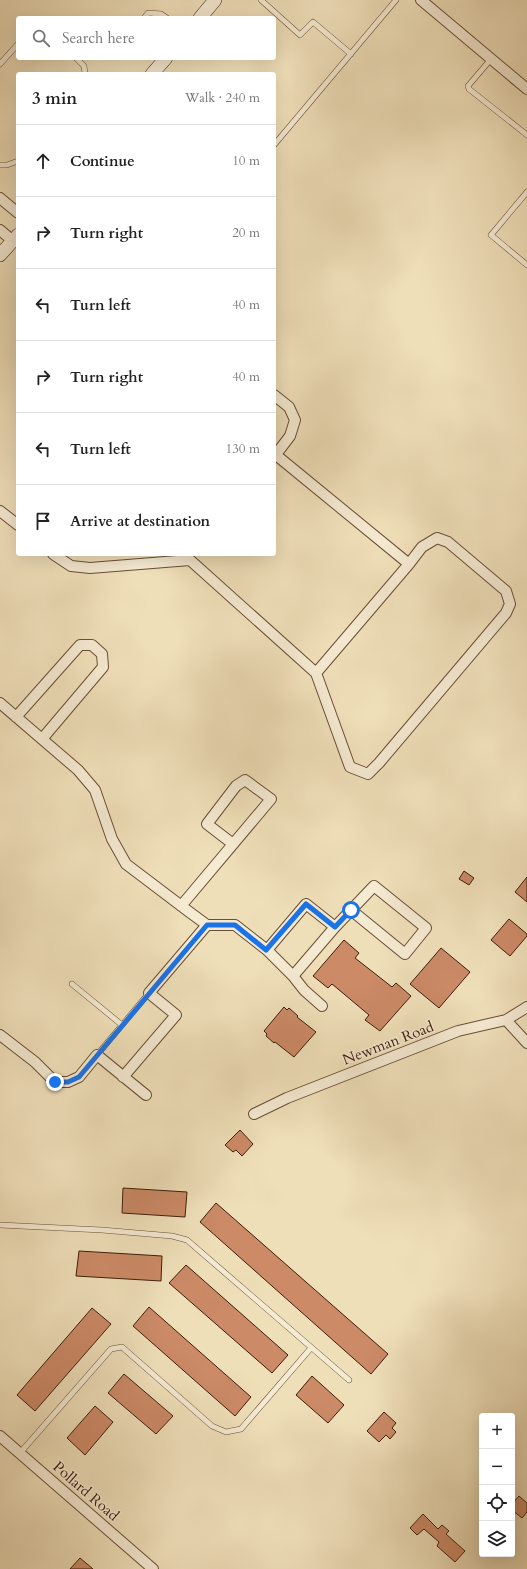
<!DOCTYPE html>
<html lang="en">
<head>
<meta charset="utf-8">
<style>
	:root { --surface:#fff; --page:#f2f2f2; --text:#222; --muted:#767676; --line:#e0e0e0 }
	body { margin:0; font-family:Cardo,serif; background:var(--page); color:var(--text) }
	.controls { position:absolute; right:12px; bottom:12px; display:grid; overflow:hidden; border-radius:4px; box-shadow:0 4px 16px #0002 }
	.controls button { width:36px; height:36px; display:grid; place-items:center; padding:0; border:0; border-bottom:1px solid var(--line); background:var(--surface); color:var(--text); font:20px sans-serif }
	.stop { position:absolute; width:12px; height:12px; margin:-9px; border:3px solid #1a73e8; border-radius:50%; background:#fff }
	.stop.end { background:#1a73e8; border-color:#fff; box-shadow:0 1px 4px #0008 }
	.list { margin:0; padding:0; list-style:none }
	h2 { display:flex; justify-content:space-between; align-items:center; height:52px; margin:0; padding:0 16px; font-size:17px }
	h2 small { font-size:13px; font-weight:400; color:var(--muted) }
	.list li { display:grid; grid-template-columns:26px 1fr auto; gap:12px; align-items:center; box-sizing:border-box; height:72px; padding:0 16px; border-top:1px solid var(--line) }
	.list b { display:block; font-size:15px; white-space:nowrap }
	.list em { font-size:13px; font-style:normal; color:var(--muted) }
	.icon { flex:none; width:22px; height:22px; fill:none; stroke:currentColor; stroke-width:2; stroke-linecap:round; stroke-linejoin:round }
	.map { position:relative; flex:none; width:527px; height:1569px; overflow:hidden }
	.search { position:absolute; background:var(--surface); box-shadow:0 4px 16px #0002; left:16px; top:16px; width:260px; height:44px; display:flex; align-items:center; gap:10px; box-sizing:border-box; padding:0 14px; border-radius:4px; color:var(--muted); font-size:15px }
	.panel { position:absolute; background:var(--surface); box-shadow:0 4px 16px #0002; left:16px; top:72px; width:260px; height:484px; border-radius:4px }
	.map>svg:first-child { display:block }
</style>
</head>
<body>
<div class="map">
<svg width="527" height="1569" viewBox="0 0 527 1569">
	<rect width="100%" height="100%" fill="#efdfb9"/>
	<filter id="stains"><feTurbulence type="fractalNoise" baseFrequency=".005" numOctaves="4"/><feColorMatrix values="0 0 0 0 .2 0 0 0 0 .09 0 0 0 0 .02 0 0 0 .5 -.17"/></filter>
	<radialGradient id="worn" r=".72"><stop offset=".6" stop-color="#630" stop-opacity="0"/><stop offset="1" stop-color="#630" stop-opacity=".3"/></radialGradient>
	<!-- building -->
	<path fill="#cc8a67" stroke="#3d1d09" d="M464,871L474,878L469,885L459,879Z
		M527,877V902L515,892Z
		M509,919L527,934V936L510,956L491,940Z
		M344,940L359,953L355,958L392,987L396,983L411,996L380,1031L365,1020L369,1015L332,984L328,988L313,976Z
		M441,948L470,972L439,1008L410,984Z
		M284,1007L287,1010L289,1008L298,1016L297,1017L316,1032L294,1057L275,1042L274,1043L266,1036L267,1034L264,1031Z
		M240,1130L253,1144L242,1156L236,1150L233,1152L225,1145Z
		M123,1188L187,1192L185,1217L122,1213Z
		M216,1203L388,1354L371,1374L200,1222Z
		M79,1251L162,1256L161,1281L76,1276Z
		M186,1265L288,1355L272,1373L169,1283Z
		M149,1307L251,1397L235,1416L133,1326Z
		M92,1308L111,1324L35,1411L17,1395Z
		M124,1374L173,1416L156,1434L108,1393Z
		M312,1376L344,1405L328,1423L296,1395Z
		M95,1406L113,1422L85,1455L67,1438Z
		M384,1412L396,1423L392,1428L396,1432L390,1439L386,1435L379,1442L367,1431Z
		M519,1496L527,1503V1512L522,1518L512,1510V1504Z
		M423,1514L438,1529L442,1525L449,1531L446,1534L465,1551L455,1562L437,1546L439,1542L424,1529L417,1535L410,1528Z
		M80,1558L93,1569H70Z"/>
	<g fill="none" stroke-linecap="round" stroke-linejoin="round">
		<defs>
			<path id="lane" d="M261,0L300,35L313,22L351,54
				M144,18L148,13L161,14L167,18
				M76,58L84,66L85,74
				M491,59L468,86L469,89L527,135
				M0,64L18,44
				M274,145L396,0
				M0,165H7L18,161
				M527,192L491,235L527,265
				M72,984L122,1025
				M97,1055L149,993
				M0,1225L102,1230L172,1236L187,1240L349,1380
				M20,1453L111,1349L122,1347L212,1426L226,1432L241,1429L311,1348"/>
			<path id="street" d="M421,0L527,89
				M0,198L18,213
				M0,230L13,241
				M274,395L289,407L295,420L290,436L274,457
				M0,511L18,525
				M53,554L71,566L90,568L190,560L316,673L350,767L368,774L379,763L506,613L510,604L506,591L448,542L437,538L422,547L409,564L276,455
				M316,673L409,564
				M0,703L78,770L95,790L112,839L126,864L188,911L207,925
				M16,717L80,645H92L102,654L103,667L42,739
				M181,906L271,799L245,780L236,786L207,824L233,844
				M335,927L374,886L426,928L405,954L351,910
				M267,950L306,904L335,927L293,976
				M506,1020L527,1043
				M0,1035L35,1062L55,1082H68L79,1077L97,1055L146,1095
				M123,1077L176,1015L149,993L207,925H235L267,950L293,976L304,990L322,1006
				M254,1114L287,1098L458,1031L506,1020L527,1007
				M0,1436L153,1569"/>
			<path id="secondary" d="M200,18L215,0
				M152,74L166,58
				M0,255L18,235"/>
		</defs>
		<!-- lane casing -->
		<use href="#lane" stroke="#6a4e35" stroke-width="6"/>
		<!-- street casing -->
		<use href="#street" stroke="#6a4e35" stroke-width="12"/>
		<!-- secondary casing -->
		<use href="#secondary" stroke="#3d1d09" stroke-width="14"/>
		<!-- lane -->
		<use href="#lane" stroke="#f5ead2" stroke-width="5"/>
		<!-- street -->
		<use href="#street" stroke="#f5ead2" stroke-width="10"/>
		<!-- secondary -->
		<use href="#secondary" stroke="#f5ead2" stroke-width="13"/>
	</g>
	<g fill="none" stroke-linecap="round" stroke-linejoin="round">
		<!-- route -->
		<path stroke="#1a73e8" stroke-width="5" d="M55,1082H68L79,1077L207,925H235L266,950L306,904L335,927L351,910"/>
	</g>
	<g text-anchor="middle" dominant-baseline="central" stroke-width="3" stroke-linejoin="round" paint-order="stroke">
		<!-- street labels -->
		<g font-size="15" fill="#3d1d09" stroke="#f5ead2">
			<text transform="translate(388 1043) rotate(-21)">Newman Road</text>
			<text transform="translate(86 1491) rotate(41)">Pollard Road</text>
		</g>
	</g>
	<rect width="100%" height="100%" filter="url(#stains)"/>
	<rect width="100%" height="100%" fill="url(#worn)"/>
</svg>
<div class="controls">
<button>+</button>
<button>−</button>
<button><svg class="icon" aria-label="locate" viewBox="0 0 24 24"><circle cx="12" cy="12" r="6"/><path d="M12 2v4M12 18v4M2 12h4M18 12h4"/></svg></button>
<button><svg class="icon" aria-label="layers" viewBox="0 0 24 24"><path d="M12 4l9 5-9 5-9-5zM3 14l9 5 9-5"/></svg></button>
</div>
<div class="stop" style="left:351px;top:910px"></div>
<div class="stop end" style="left:55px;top:1082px"></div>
<div class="search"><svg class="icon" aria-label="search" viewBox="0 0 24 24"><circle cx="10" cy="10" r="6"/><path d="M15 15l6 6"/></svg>Search here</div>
<section class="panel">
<h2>3 min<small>Walk · 240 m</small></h2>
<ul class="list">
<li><svg class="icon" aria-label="ahead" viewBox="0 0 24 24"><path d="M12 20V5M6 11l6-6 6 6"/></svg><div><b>Continue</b></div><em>10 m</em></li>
<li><svg class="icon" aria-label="right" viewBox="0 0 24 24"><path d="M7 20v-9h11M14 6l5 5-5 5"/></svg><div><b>Turn right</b></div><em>20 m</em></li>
<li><svg class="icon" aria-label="left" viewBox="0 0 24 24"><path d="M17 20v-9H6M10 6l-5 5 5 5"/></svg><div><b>Turn left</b></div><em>40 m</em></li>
<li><svg class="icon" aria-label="right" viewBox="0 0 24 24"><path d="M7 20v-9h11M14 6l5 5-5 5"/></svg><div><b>Turn right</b></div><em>40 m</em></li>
<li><svg class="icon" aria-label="left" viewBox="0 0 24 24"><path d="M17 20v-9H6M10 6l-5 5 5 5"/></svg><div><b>Turn left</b></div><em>130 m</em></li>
<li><svg class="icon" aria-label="arrive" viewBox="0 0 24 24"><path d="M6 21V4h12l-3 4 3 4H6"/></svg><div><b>Arrive at destination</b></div></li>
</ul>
</section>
</div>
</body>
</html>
